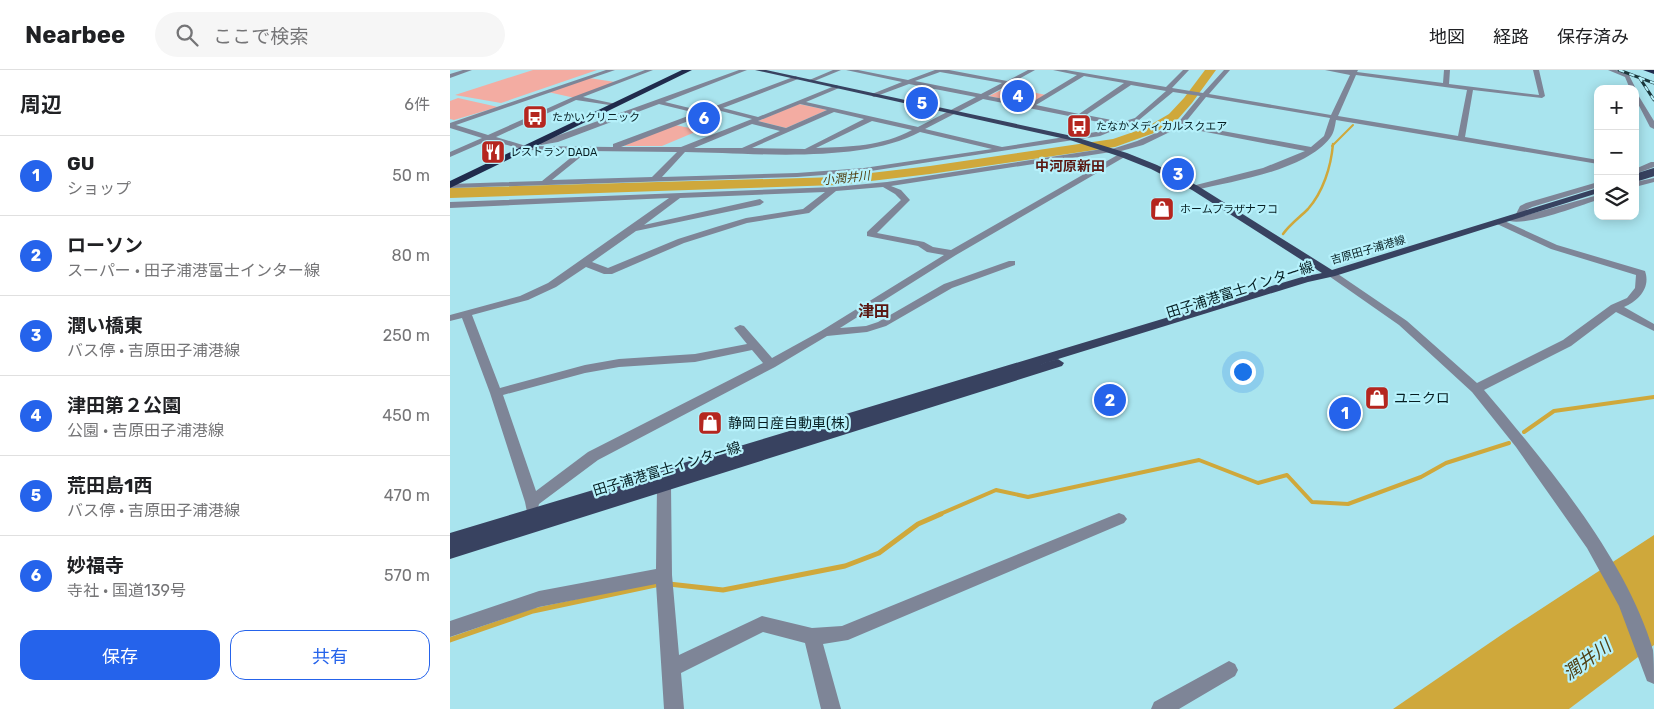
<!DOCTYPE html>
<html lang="ja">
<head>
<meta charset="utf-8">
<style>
	:root { --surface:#fff; --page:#f6f6f6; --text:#202124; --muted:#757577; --line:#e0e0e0; --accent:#2563eb }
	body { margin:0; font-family:Rubik,"Noto Sans JP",sans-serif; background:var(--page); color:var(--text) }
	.controls { position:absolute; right:15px; top:15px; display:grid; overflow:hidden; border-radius:10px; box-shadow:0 2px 12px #0003 }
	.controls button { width:45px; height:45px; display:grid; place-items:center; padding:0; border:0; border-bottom:1px solid var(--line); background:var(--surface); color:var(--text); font:25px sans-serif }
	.you { position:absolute; left:792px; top:301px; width:18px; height:18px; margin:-12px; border:4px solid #fff; border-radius:50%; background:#1a73e8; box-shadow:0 0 0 8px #1a73e833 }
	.badge { display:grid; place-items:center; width:32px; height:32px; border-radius:50%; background:var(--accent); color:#fff; font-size:16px; font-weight:700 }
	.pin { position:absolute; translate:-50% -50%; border:2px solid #fff; box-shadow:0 1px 5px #0006 }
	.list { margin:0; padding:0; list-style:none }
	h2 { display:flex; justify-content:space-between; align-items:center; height:65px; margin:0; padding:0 20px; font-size:21px }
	h2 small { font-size:16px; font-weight:400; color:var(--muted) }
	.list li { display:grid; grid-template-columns:32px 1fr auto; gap:15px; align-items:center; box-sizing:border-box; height:80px; padding:0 20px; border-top:1px solid var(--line) }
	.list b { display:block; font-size:19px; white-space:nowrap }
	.list p { margin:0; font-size:16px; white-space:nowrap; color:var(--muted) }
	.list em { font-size:16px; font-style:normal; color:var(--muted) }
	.actions { display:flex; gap:10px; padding:15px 20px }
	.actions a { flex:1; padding:11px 0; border:1px solid var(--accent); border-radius:15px; text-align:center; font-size:18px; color:var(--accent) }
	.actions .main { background:var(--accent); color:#fff }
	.icon { flex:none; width:28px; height:28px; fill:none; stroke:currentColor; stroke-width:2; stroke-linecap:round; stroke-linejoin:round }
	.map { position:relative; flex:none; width:1204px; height:639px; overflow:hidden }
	header { display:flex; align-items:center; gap:30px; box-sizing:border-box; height:70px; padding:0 25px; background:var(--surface); border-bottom:1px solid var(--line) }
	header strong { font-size:24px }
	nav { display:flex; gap:28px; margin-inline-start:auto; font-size:18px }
	.search { width:350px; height:45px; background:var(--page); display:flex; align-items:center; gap:12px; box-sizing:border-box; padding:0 18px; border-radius:28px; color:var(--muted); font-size:19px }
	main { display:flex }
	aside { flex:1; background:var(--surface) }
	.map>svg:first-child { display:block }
</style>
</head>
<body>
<header>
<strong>Nearbee</strong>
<div class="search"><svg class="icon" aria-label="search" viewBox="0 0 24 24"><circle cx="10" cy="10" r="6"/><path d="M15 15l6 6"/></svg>ここで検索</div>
<nav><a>地図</a><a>経路</a><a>保存済み</a></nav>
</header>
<main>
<aside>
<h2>周辺<small>6件</small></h2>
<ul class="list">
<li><span class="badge">1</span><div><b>GU</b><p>ショップ</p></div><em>50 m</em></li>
<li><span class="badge">2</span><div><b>ローソン</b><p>スーパー · 田子浦港富士インター線</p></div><em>80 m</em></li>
<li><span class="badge">3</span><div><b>潤い橋東</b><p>バス停 · 吉原田子浦港線</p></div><em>250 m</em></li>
<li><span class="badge">4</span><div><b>津田第２公園</b><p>公園 · 吉原田子浦港線</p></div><em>450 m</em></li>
<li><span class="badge">5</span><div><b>荒田島1西</b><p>バス停 · 吉原田子浦港線</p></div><em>470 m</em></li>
<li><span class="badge">6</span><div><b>妙福寺</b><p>寺社 · 国道139号</p></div><em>570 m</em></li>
</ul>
<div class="actions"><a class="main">保存</a><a>共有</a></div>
</aside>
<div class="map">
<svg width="1204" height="639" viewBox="0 0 1204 639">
	<rect width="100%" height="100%" fill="#a9e4ee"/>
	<!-- green -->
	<path fill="#f3aca2" d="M83,0H147L51,33L5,25Z
		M139,8L165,12L125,28L98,22Z
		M557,17L596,25L579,35L539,26Z
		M8,28L48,37L4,50L0,49V31Z
		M349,34L377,40L336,58L308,51Z
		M225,55L250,60L212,76H173Z"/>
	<!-- water -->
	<path fill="#cfa83b" d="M1204,465V575L1119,639H943L1057,561Z"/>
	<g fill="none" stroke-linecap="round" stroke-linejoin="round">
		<!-- stream-far3 -->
		<path stroke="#cfa83b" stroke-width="2" d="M882,76L903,55"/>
		<!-- stream-far2 -->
		<path stroke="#cfa83b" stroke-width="2.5" d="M833,164C840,154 849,148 858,139C873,122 881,97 883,74"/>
		<!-- stream-far1 -->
		<path stroke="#cfa83b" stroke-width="4" d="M1074,362L1104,341L1204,327
			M488,445L546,420L578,427L749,390L808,413L837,405L862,432L898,434L971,407L996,393L1059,373"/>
		<!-- stream -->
		<path stroke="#cfa83b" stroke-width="5" d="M219,514L273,520L395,496L429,483L468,454L491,444
			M0,570L83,541L210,514"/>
		<!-- river -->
		<path fill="#cfa83b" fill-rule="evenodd" d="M755,0H766L742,33L728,49L704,63L665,77L480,104L387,115L0,128V118L387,107L480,96L663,69L695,58L719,44L734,28Z"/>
		<!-- minor -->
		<path fill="#7e8597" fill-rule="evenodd" d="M13,0H22L0,8V4Z
			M156,0H165L6,55L38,65L123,27L195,0H203L133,27L166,34V36L126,30L46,67L76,76L163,77V74L246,43L209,34L108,72L91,75L87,73L289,0H297L215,32L252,41L346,6L348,9L273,38L308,47L387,15L389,18L356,32L468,57L526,27L459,14L424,27L422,26V24L452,12L396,0H408L458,10L485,0H499L557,11L578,0H585L538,26L579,34L627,5L603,0H616L716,17L733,0H739L722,18L753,23L774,0H780L759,24L881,45L900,5L875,0H908L907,2L993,13L994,0H1000L999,14L1089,25L1083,0H1089L1095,26L1092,28L1023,20L1015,67L1148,90V94L886,50C885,56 884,63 880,68C854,101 784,111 745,120H742V116L813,98L855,81L730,57L693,75L664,83L661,82L441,116L451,120L460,130L427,163L474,172L483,177L501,180L671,83L678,85L506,185L390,258L416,256L428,252L494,214L559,191H565V195L502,218L436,256L417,262L377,266L325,297L148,390L89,434L87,442L82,444L77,442L75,432L40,323L12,248L0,251V245L70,226L98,213L219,128L0,138V132L384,117L437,112L659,78L662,79L687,71L727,54L750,26L723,22L689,50L650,66L414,102L347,107L0,118V114L92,111L129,81L76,80L39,70L0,87V82L32,68L0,58V53ZM490,2L552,13L531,24L465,11ZM906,5L1017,20L1008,66L888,46ZM634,6L674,13L629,44L586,35ZM681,15L716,21L685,48L672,52L636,45ZM756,27L880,48L874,66L861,77L734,54ZM533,29L664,55L646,62L552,77L475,59ZM350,34L377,40L336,58L308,51ZM267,40L302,49L231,77H171ZM384,42L414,49L355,79L302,78ZM422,51L462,60C433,76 399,77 366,78ZM302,54L330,61L292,78H244ZM470,62L542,79L414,98L347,103L212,107L235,82C304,83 410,94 470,62ZM138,81L227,82L202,107L102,110ZM433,117L445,124L451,130L417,162V166L468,176L477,182L494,185L371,261L322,288L294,256L290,255L284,258L297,274L245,284L169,289L135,295L50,318L22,245L78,230L106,217L136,197L154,204H162L234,173L272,161L297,153L359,143L386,121ZM375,122L353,139L296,148L266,157L228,169L158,198L142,192L186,161L310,135L314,132L310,129L194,155L230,128ZM302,280L313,293L138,382L86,421L53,325L135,303L169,297L245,292Z
			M383,0H391L362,12L357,11Z
			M1158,0H1166L1179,5L1186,19L1185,20L1204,51V59L1200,57L1185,28V19H1180L1175,7Z
			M1201,92H1204V97L1185,104V99Z
			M1204,108V112L1185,117V112Z
			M1148,112V117L1082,137L1076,140L1073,146L1148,125V130C1130,135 1069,160 1055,149L1065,146L1070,136L1076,133Z
			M1050,149L1107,175L1195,201C1201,218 1188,231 1174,237L1204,254V261L1166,242L1121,276L1034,320C1095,392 1176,488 1203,580C1204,590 1204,604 1204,614L1197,611L1169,536L1137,478L1066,377L1022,322L949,255L876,204L877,202H885L957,251L1027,313L1113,270L1161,235L1177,228L1185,218L1186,205L1101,179L1047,154L1045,152Z
			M214,410L219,412L221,416L222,505L229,585L312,546L362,558L392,556L664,445L669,443L674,445L677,449L674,453L398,570L373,574L391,639H371L355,573L313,562L231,603L234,639H214L206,514L89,537L0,567V551L89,521L206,499L207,416L209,412Z
			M779,591L785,594L788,600L785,606L729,639H701L704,632Z"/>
		<!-- major -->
		<path fill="#384260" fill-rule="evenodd" d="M305,0H316L622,66L677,83L707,95L748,116L882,200L1148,118V123L885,206L858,212L540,310L608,289L614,293L612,296L0,489V463L852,207L872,203L742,120L701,99L671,87L620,70Z"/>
		<!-- highway -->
		<path fill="#202b4c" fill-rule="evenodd" d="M232,0H242L0,118V111Z
			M1193,0H1204V4Z"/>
		<defs>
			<path id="rail" d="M1169,0L1204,13
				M1189,7L1204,30"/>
		</defs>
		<!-- rail casing -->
		<use href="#rail" stroke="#1b373c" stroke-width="3"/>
		<!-- rail -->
		<use href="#rail" stroke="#b6f1fb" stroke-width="2" stroke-dasharray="5.5" stroke-linecap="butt"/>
		<!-- major-bridge -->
		<path stroke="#384260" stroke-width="8" d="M1185,108L1204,102"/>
	</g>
	<!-- icons -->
	<defs>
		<symbol id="bus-square" viewBox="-11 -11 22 22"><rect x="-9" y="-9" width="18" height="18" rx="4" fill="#b5261f" stroke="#b6f1fb"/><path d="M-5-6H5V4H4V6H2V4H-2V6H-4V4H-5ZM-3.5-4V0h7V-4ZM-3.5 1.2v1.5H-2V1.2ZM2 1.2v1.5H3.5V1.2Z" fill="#fff"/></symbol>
		<symbol id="restaurant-square" viewBox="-11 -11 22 22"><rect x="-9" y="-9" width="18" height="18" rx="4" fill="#b5261f" stroke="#b6f1fb"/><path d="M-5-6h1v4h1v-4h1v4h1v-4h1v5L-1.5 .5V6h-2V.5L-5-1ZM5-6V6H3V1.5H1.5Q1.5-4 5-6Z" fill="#fff"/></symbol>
		<symbol id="shop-square" viewBox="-11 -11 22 22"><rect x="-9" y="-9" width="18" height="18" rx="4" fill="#b5261f" stroke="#b6f1fb"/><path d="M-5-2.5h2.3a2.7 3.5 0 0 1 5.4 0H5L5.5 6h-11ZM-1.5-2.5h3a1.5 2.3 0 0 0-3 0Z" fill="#fff"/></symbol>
	</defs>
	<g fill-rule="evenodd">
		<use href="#bus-square" x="71" y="33" width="28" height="28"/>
		<use href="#bus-square" x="615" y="42" width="28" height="28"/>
		<use href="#restaurant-square" x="29" y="68" width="28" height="28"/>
		<use href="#shop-square" x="698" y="125" width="28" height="28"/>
		<use href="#shop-square" x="913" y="314" width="28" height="28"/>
		<use href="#shop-square" x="246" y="339" width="28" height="28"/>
	</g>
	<g text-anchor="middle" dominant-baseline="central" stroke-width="4.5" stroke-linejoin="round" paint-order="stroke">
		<!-- far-poi labels -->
		<g font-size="11" fill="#061e22" stroke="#b6f1fb" text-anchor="start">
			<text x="102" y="47">たかいクリニック</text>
			<text x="646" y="56">たなかメディカルスクエア</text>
			<text x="60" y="82">レストラン DADA</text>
			<text x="730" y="139">ホームプラザナフコ</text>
		</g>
		<!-- far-street labels -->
		<g font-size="11" fill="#061e22" stroke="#b6f1fb">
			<text transform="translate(918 180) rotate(-16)">吉原田子浦港線</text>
		</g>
		<!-- far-water labels -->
		<g font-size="12" font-style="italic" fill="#524216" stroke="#b6f1fb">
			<text transform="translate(396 108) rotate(-6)">小潤井川</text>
		</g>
		<!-- far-quarter labels -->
		<g font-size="14" font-weight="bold" fill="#5b1812" stroke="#b6f1fb">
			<text x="620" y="96">中河原新田</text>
		</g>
		<!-- street labels -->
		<g font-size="14" fill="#061e22" stroke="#b6f1fb">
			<text transform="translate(790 220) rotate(-18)">田子浦港富士インター線</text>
			<text transform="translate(217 399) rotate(-17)">田子浦港富士インター線</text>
		</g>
		<!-- poi labels -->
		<g font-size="14" fill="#061e22" stroke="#b6f1fb" text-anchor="start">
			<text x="944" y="328">ユニクロ</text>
			<text x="278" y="353">静岡日産自動車(株)</text>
		</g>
		<!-- quarter labels -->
		<g font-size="16" font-weight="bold" fill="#5b1812" stroke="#b6f1fb">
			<text x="424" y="241">津田</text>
		</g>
		<!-- near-water labels -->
		<g font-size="18" font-style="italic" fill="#524216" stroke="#b6f1fb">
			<text transform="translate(1137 590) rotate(-36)">潤井川</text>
		</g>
	</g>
</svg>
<div class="controls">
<button>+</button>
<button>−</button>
<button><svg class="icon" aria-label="layers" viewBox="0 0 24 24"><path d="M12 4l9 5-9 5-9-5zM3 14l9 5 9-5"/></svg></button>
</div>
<div class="you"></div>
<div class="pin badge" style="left:895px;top:343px">1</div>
<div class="pin badge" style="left:660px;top:330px">2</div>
<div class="pin badge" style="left:728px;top:104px">3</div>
<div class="pin badge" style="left:568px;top:26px">4</div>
<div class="pin badge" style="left:472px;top:33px">5</div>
<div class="pin badge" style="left:254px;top:48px">6</div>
</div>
</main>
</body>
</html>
